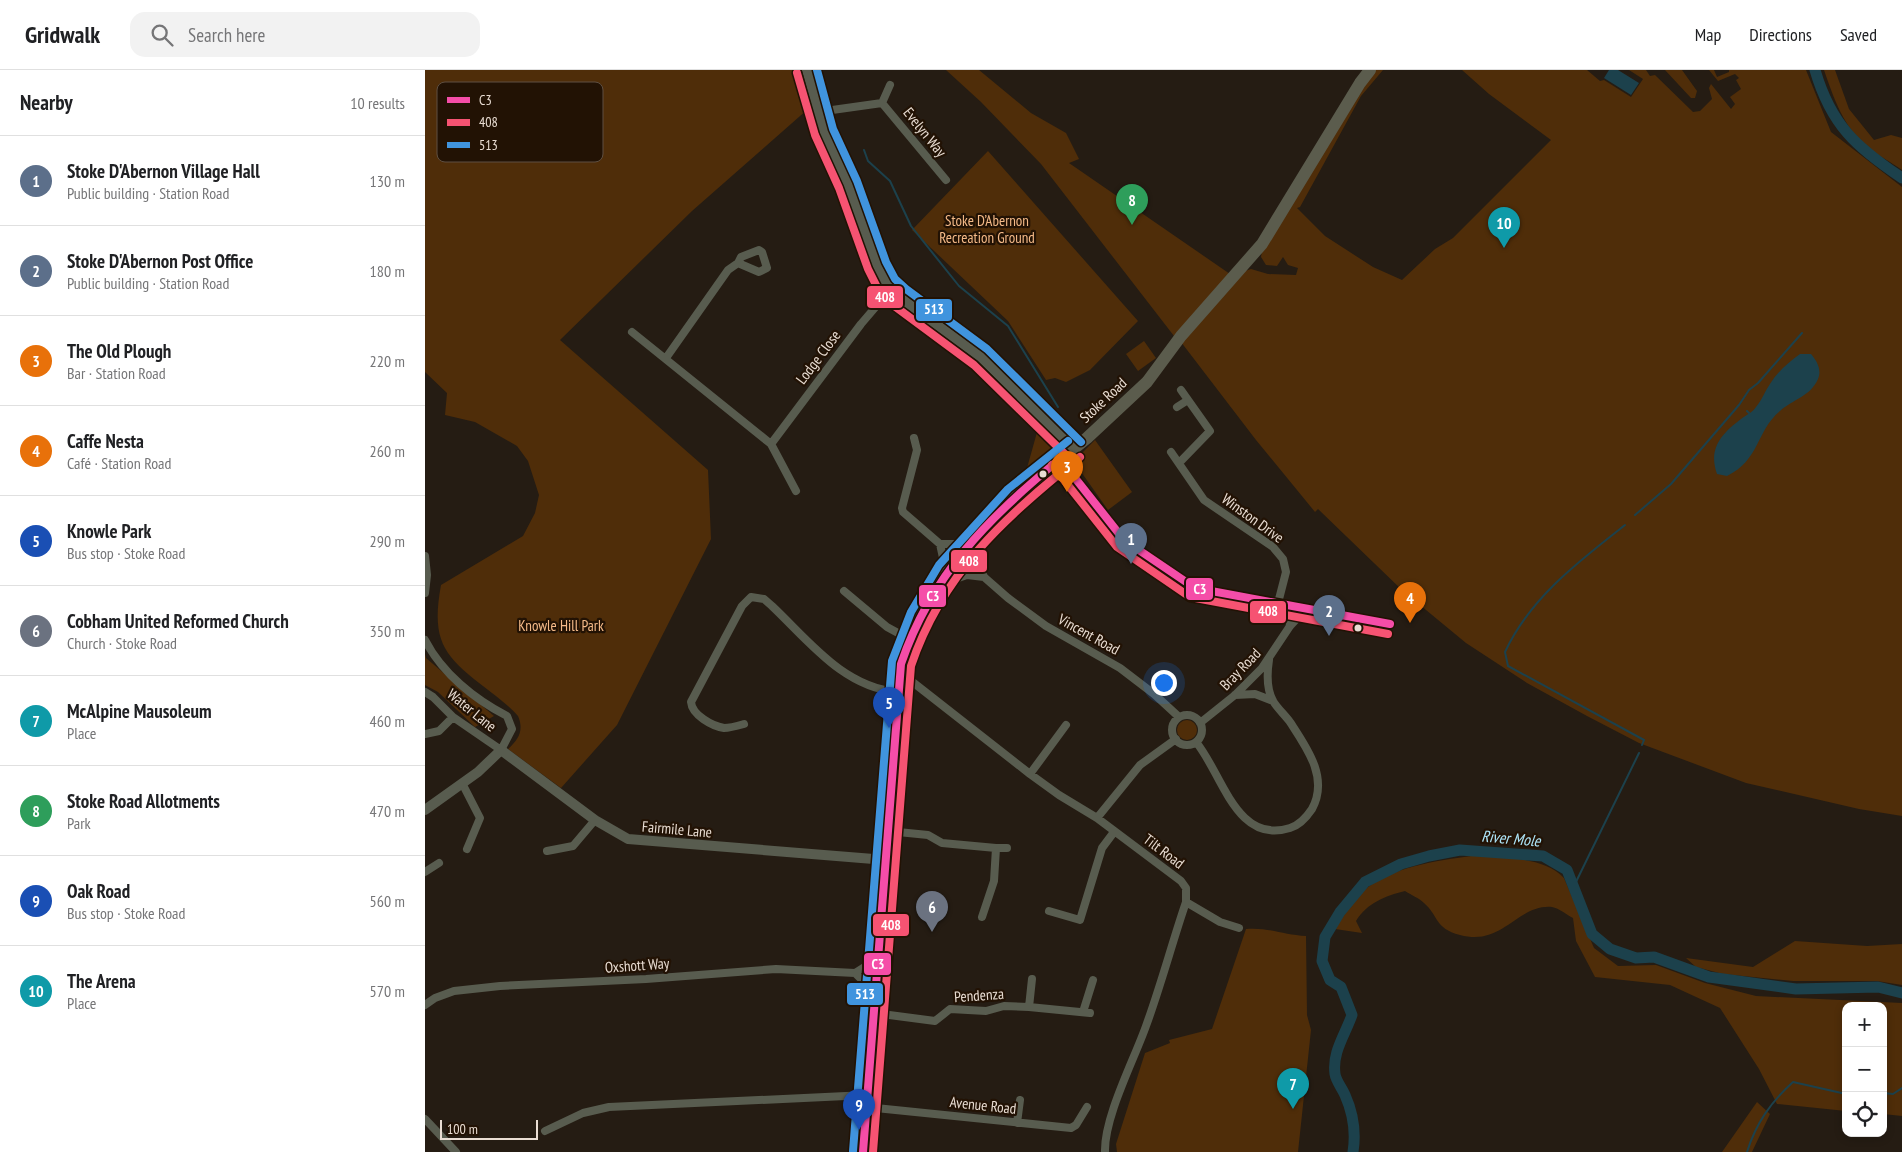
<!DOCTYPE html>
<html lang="en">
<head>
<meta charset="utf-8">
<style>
	:root { --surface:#fff; --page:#f2f2f2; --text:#202124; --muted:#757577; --line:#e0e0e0; --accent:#b45309 }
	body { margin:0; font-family:"PT Sans Narrow",sans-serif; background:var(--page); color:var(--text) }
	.controls { position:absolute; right:15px; bottom:15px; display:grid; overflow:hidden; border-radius:10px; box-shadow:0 2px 8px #0003 }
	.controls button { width:45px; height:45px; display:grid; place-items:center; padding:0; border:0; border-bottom:1px solid var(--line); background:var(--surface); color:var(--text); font:25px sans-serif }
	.scale { position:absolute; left:15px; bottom:12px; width:98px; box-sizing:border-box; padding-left:5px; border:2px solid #e9ddd3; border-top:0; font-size:14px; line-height:18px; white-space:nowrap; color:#e9ddd3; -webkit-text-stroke:4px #221204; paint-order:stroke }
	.you { position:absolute; left:738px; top:612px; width:18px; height:18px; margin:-12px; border:4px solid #fff; border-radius:50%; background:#1a73e8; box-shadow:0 0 0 8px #1a73e833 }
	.badge { display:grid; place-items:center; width:32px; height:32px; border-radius:50%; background:var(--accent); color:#fff; font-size:16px; font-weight:700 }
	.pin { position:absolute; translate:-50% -41px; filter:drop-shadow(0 1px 2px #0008) }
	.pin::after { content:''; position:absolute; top:26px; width:18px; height:15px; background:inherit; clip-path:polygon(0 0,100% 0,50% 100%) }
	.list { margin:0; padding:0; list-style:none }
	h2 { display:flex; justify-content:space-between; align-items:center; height:65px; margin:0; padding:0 20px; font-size:21px }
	h2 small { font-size:16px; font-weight:400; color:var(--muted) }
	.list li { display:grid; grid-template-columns:32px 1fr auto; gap:15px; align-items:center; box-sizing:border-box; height:90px; padding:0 20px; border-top:1px solid var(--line) }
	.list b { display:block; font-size:19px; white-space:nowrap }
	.list p { margin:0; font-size:16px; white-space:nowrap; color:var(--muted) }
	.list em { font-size:16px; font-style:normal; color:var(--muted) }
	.icon { flex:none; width:28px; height:28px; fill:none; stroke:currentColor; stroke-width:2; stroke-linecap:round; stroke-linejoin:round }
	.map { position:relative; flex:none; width:1477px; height:1082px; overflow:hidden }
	header { display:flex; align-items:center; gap:30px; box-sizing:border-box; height:70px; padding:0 25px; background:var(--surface); border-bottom:1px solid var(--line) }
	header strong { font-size:24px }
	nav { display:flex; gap:28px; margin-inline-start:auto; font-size:18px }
	.search { width:350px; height:45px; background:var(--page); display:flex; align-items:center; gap:12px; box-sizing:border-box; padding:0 18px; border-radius:15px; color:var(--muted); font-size:19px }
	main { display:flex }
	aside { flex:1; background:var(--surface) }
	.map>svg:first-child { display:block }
</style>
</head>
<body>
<header>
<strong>Gridwalk</strong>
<div class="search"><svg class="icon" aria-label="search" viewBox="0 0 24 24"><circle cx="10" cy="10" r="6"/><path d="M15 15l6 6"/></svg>Search here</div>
<nav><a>Map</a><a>Directions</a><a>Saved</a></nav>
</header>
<main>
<aside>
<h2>Nearby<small>10 results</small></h2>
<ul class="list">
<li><span class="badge" style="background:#5c6f8a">1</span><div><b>Stoke D'Abernon Village Hall</b><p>Public building · Station Road</p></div><em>130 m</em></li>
<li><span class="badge" style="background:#5c6f8a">2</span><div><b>Stoke D'Abernon Post Office</b><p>Public building · Station Road</p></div><em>180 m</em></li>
<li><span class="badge" style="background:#e8710a">3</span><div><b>The Old Plough</b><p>Bar · Station Road</p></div><em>220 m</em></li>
<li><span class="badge" style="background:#e8710a">4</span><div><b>Caffe Nesta</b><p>Café · Station Road</p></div><em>260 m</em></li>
<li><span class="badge" style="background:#1a4fb4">5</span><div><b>Knowle Park</b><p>Bus stop · Stoke Road</p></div><em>290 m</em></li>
<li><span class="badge" style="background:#6b7280">6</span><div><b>Cobham United Reformed Church</b><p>Church · Stoke Road</p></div><em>350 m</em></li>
<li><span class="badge" style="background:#0f9aa8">7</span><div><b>McAlpine Mausoleum</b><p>Place</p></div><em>460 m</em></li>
<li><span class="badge" style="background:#2e9e5b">8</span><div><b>Stoke Road Allotments</b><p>Park</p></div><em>470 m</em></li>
<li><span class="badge" style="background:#1a4fb4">9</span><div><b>Oak Road</b><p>Bus stop · Stoke Road</p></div><em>560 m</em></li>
<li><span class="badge" style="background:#0f9aa8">10</span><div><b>The Arena</b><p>Place</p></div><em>570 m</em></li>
</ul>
</aside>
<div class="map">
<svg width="1477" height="1082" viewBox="0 0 1477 1082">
	<rect width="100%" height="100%" fill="#251c13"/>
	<!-- green -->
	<path fill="#4f2d09" d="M0,0H370L383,39L267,141L135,270L283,400L286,469L192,655L136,718L83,679C94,669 99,660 93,646C85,637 76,630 67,623C21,588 5,575 16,515L98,466L110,443L114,425L103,391L92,376L50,352L20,345L22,323L0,302Z
		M521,0H554L606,43L641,63L654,89L644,93L805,204L749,266L616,94L556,32Z
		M948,0H958L936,26L875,137L872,138L900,166L948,197L977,210L1010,179L1028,168L1126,70L1064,24L1037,0H1162L1175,11L1179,10L1206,27L1218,9L1204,0H1221L1225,6L1230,5L1268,42L1275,41L1287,29L1284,18L1286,14L1306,39L1310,34L1305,27L1316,19L1311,10L1314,8L1310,4L1293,11L1284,0H1289L1292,7L1304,2V0H1381L1406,62L1477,117V746L1434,739L1321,713L1214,673L1162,646L1102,613L1041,573L978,521L893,439L890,442L831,370L756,272L820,201L826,199L843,204L871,205L873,198L863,195L858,187L852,196L841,195L836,187L837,181Z
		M1240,0H1257L1272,21L1270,28H1266Z
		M1399,0H1410L1424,39L1449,70L1466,65L1477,68V100C1466,92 1452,85 1442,77C1418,56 1409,29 1399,0Z
		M563,81L713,251L665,300L641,312L630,308L621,310L583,251L487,160Z
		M719,271L731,288L713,301L701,284Z
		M616,348L638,376L637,380L607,403L602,398Z
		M670,370L707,422L683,440L654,399L656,384Z
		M0,584L1,588L69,646L50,657L13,622L0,615Z
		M752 660a10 10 0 1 1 20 0a10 10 0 1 1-20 0Z
		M1053,785C1080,788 1119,787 1139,808L1169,878L1193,896L1231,895L1280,913L1331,926L1477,933V1046L1458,1044V936H1421V1041L1352,1034L1334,999L1295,938L1245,915L1170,907L1151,871L1148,848C1142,845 1134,838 1127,837C1092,834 1078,877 1035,865C1009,858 1014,846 999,833C994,828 986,825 980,821C960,826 942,833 931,851L937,863L910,859C919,846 929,827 943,817C973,795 1017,790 1053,785Z
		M821,859C843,857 859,865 881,866L882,945L886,960L873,1082H692L691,1074L720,983L745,973L744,970L787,959Z
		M1370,871L1442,876L1477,874V915L1452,911H1368L1298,904L1271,897L1261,888L1328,897Z
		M1332,1032L1345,1044L1327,1082H1297Z"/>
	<!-- water -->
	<path fill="#1c414c" d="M1184,0H1193L1214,13L1206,25L1179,8Z
		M1375,284H1386C1392,291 1397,300 1393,309C1385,327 1368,329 1355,341C1331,361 1335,390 1302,406L1292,404C1283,379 1296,364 1316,349C1321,345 1328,342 1331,337C1337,330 1340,321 1345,314C1353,301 1363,293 1375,284Z"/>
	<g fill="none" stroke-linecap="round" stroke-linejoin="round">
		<!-- stream -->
		<path stroke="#1c414c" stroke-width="2" d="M439,80L443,91L465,111L486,156L534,216L583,256L633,337
			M1322,341L1324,343
			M1210,445L1246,414L1314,335L1324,320L1333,313L1377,263
			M1200,455C1154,491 1105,528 1080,582L1083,596L1219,670L1217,675
			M1148,818L1214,683
			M1458,1023L1468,1024L1477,1018
			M1322,1082C1331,1053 1346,1032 1368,1012L1421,1024"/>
		<!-- river -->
		<path stroke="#1c414c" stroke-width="11" d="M1390,0C1406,55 1431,77 1477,108
			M928,1082C931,1063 928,1043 920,1025C917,1018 911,1011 910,1004C907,982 920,965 927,945L916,917L905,910L897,891L900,867L915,842L940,812L976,794L1004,786L1035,780L1118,786L1142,800L1167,864L1185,879L1211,888L1229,887L1284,907L1371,919L1453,917L1477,923"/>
		<!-- minor -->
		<path stroke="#585c4f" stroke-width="8" d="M457,33L465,15
			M393,42L457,33L521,110
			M207,262L346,374L371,421
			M241,288L303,200L313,193L334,202L342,198L337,182L334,180L316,187L313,193
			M752,337L763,330
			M489,368L492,380L477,438L478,442L515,474L521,502
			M346,374L436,254L466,219
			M746,382L779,430L848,477L858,489L861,502L853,533
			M635,389L699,470L761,513L770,518L965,554
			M754,393L785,361L756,320
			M553,468L552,492L559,507L583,528L621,556L695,598L729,624L754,647
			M515,474H545
			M0,486L2,505L0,523
			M513,515L542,505L559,507
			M419,521L462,557L484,569
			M863,535L865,556
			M0,570C17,603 49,629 82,646L87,659L76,680L28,647L8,627L0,622
			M474,606L485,610L605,704L634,725L672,748L756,811L761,818V832C747,873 736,915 721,956C709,990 679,1047 680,1082
			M810,625L830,624L848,631
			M747 660a15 15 0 1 1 30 0a15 15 0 1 1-30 0Z
			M775,653L810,625L837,598L865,556L881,539
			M319,654C312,656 305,658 299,658C287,656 267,645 266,632L317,536L326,527L339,529L347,536C384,571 418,617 472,622
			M0,664L14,661L28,647
			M771,672C797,703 811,775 865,758C875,755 881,748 887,739C904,708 882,678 865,652C860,645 853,639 848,631C842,620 842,603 844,590
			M605,704L641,655
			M37,713L55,748L42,779
			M672,748L715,695L751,669
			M463,761L503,765L517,773L571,778L569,811L557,847
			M571,778H582
			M122,781L148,776L170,750
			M0,802L14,793
			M761,832L795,852L814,858
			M624,841L655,850L677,778L689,762
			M430,903L450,923
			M0,935L10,928L29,921L75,916L221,909L351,899L430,903L452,889
			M604,937L607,909
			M658,942L668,910
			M449,943L510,951L525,939L561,941L579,936L604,937L665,943
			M441,1037L646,1058L651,1055L662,1037
			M0,1049L31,1082
			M592,1053L595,1030
			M120,1061L158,1043L184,1037L442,1025"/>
		<!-- tertiary -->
		<path stroke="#585c4f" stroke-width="10" d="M382,0L399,62L423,114L452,196L462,215L474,227L556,287L649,379
			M0,740L53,702L76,680L170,750L203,769L461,790"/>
		<!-- primary -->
		<path stroke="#5b5c4d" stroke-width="12" d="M438,1082L472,625L476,594L484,569L511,516L521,502L590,426L662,368L722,312L756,266L837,174L935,13L945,0"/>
		<defs>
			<path id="bus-1" d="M635,389L699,470L770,518L965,554
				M438,1082L476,594C506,505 564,447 635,389"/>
			<path id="bus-2" d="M372,3L390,65L414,118L443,199L454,221L468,235L549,295L642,386
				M627,395L692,477L765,527L963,564
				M448,1082L486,596C517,503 581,446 655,387"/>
			<path id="bus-3" d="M392,0L408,59L432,111L461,192L470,209L481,219L562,279L656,372
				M428,1081L467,591L486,542L514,495L583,419L643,371"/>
		</defs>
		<!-- bus-1 casing -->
		<use href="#bus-1" stroke="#221204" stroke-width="11"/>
		<!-- bus-2 casing -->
		<use href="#bus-2" stroke="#221204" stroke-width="11"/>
		<!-- bus-3 casing -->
		<use href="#bus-3" stroke="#221204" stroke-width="11"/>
		<!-- bus-1 -->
		<use href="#bus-1" stroke="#f54da8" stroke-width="8"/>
		<!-- bus-2 -->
		<use href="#bus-2" stroke="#f65372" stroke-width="8"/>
		<!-- bus-3 -->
		<use href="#bus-3" stroke="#4094de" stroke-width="8"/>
	</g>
	<!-- markers -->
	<g fill="#e9ddd3" stroke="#221204" stroke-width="2">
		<circle cx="618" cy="404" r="4.5"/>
		<circle cx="933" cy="558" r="4.5"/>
	</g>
	<g text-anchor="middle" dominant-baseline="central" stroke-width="4.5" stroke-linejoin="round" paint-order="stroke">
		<!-- street labels -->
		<g font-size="15" fill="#e9ddd3" stroke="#221204">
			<text transform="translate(500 62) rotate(51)">Evelyn Way</text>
			<text transform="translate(393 287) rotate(-53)">Lodge Close</text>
			<text transform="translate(678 330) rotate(-43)">Stoke Road</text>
			<text transform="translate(828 448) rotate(36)">Winston Drive</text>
			<text transform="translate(664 564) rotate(29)">Vincent Road</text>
			<text transform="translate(815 599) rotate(-46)">Bray Road</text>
			<text transform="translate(47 640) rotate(39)">Water Lane</text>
			<text transform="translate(252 759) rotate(5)">Fairmile Lane</text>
			<text transform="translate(739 781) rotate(37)">Tilt Road</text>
			<text transform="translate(212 895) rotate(-4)">Oxshott Way</text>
			<text transform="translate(554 925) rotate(-4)">Pendenza</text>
			<text transform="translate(558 1035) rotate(6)">Avenue Road</text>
		</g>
		<!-- park labels -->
		<g font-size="15" fill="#f5ba88" stroke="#221204">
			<text x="562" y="150">Stoke D’Abernon<tspan x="562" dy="17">Recreation Ground</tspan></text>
			<text x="136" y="555">Knowle Hill Park</text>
		</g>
		<!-- water labels -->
		<g font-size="16" font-style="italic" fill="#ade5f9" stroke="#221204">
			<text transform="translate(1086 768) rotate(5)">River Mole</text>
		</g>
	</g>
	<!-- legend -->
	<rect x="12" y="12" width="166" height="80" rx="8" fill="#221204" stroke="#5e4f42" stroke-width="1"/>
	<rect x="22" y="27" width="23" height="6" fill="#f54da8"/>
	<rect x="22" y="49" width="23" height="7" fill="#f65372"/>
	<rect x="22" y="72" width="23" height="6" fill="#4094de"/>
	<g font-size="14" fill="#e9ddd3">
		<text x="54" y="35">C3</text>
		<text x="54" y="57">408</text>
		<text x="54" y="80">513</text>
	</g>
	<g stroke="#221204" stroke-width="2">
		<rect x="441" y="215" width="38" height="24" rx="5" fill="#f65372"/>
		<rect x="490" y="228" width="38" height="24" rx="5" fill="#4094de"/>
		<rect x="525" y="479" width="38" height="24" rx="5" fill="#f65372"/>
		<rect x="760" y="507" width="29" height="24" rx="5" fill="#f54da8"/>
		<rect x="493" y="514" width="29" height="24" rx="5" fill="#f54da8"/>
		<rect x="824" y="530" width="38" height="24" rx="5" fill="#f65372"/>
		<rect x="447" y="843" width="38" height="24" rx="5" fill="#f65372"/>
		<rect x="438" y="882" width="29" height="24" rx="5" fill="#f54da8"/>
		<rect x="421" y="912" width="38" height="24" rx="5" fill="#4094de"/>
	</g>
	<g font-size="14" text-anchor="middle" font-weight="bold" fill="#fff">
		<text x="460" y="232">408</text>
		<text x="509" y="244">513</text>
		<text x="544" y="496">408</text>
		<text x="775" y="524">C3</text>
		<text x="508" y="531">C3</text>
		<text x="843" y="546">408</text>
		<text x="466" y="860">408</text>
		<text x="453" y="899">C3</text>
		<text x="440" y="929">513</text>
	</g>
</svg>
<div class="controls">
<button>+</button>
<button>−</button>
<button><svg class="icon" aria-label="locate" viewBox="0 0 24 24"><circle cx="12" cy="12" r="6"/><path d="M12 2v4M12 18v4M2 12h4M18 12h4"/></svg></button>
</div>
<div class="scale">100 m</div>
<div class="you"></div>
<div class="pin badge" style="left:706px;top:494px;background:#5c6f8a">1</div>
<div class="pin badge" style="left:904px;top:566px;background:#5c6f8a">2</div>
<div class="pin badge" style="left:642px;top:422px;background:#e8710a">3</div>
<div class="pin badge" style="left:985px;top:553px;background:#e8710a">4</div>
<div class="pin badge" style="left:464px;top:658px;background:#1a4fb4">5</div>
<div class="pin badge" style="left:507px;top:862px;background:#6b7280">6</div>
<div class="pin badge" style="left:868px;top:1039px;background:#0f9aa8">7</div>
<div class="pin badge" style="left:707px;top:155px;background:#2e9e5b">8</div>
<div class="pin badge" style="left:434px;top:1060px;background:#1a4fb4">9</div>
<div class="pin badge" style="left:1079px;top:178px;background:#0f9aa8">10</div>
</div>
</main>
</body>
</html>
